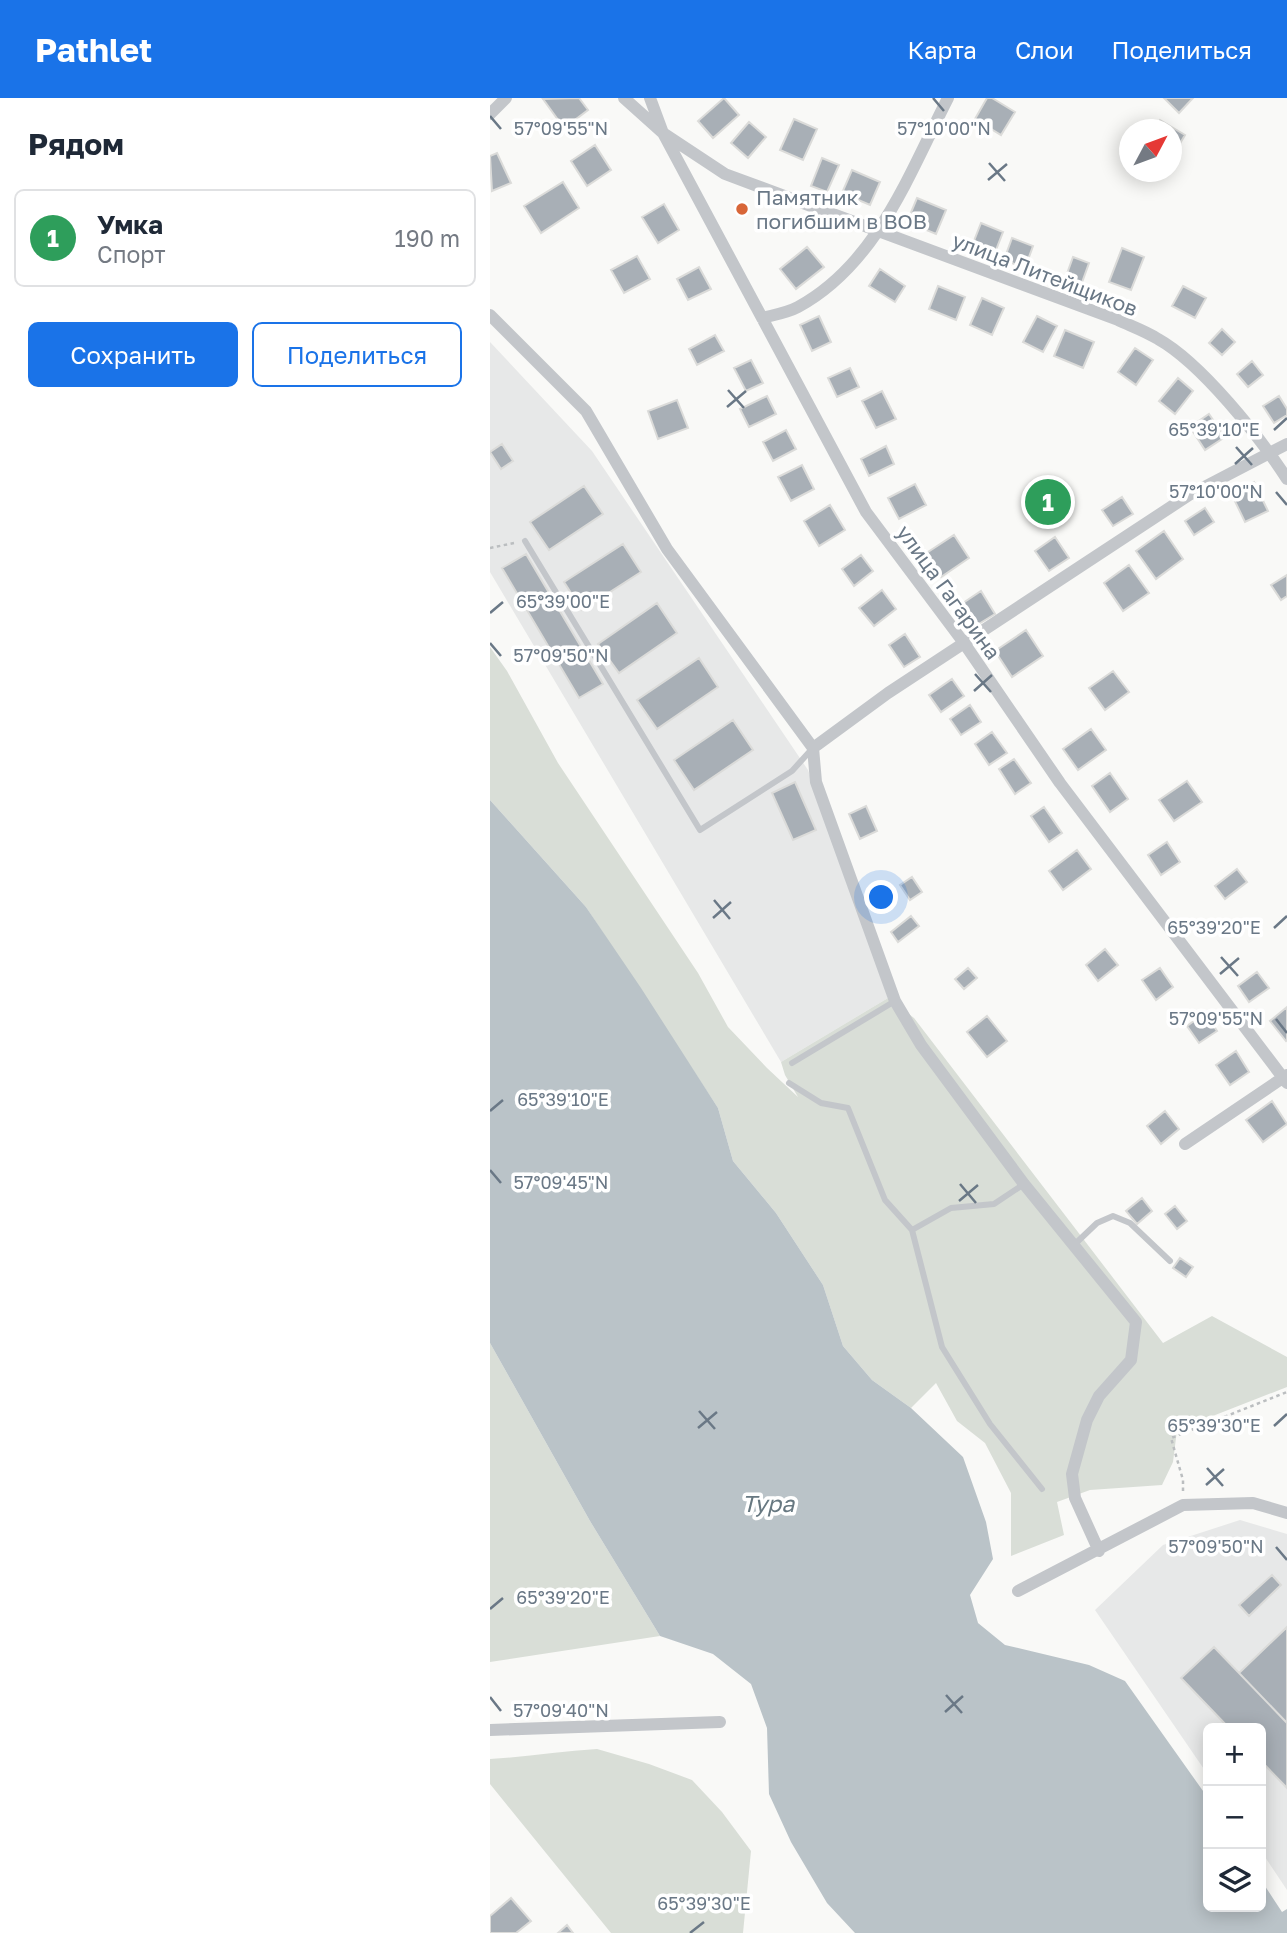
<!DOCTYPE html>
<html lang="ru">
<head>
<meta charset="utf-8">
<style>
	:root { --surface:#fff; --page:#f2f2f3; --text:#1f2937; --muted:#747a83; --line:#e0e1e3; --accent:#1a73e8 }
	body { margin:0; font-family:"Golos Text",sans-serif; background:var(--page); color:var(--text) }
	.controls { position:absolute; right:21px; bottom:21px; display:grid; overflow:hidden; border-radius:10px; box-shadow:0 4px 18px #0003 }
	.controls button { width:63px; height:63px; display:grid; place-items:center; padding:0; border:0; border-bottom:2px solid var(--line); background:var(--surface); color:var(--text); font:35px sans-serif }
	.compass { position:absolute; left:629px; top:21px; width:63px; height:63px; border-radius:50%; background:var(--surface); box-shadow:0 4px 18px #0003; rotate:49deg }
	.you { position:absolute; left:392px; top:800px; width:24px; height:24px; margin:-18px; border:5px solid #fff; border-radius:50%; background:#1a73e8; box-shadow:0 0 0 10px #1a73e833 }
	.badge { display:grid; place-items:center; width:46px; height:46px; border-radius:50%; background:var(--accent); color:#fff; font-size:23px; font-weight:700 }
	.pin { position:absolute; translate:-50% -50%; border:4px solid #fff; box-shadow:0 2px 7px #0006 }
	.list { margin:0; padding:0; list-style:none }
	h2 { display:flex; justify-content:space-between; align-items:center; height:91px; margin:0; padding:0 28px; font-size:30px }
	h2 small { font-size:23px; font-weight:400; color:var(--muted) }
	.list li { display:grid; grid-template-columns:46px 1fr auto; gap:21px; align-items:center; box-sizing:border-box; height:98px; margin:0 14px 14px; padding:0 14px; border:2px solid var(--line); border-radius:10px }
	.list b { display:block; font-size:26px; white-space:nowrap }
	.list p { margin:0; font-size:23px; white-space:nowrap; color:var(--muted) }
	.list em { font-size:23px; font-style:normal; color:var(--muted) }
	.actions { display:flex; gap:14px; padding:21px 28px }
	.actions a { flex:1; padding:16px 0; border:2px solid var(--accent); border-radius:10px; text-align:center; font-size:24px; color:var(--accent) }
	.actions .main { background:var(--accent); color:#fff }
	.icon { flex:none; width:38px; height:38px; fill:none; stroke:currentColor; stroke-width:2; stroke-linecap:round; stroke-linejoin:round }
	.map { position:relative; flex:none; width:797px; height:1835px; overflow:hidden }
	header { display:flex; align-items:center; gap:42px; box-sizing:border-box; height:98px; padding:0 35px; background:var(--accent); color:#fff }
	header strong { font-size:33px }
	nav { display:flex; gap:38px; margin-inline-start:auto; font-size:24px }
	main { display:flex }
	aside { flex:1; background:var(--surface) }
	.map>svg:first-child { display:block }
</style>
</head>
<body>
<header>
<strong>Pathlet</strong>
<nav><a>Карта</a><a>Слои</a><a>Поделиться</a></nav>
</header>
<main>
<aside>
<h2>Рядом<small></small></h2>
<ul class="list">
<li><span class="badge" style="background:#2e9e5b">1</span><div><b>Умка</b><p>Спорт</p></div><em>190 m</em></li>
</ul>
<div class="actions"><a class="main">Сохранить</a><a>Поделиться</a></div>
</aside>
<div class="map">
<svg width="797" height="1835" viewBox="0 0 797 1835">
	<rect width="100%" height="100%" fill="#f9f9f7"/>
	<!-- built -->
	<path fill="#e7e8e8" d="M0,244L102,353L318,672L398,900L291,964L0,474Z
		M750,1422L797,1436V1792L771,1753V1630H718V1677L605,1512L673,1447Z"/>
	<!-- green -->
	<path fill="#d9ded7" d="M0,549L17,573L68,665L208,875L238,929L277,970L308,999L295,977L291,964L398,900L424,920L673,1245L722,1218L797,1259V1289L687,1332L683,1364L672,1387L600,1392L567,1404L574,1437L521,1458V1395L495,1345L467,1323L446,1285L421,1310L382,1282L353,1248L333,1187L286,1115L243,1063L228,1010L96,809L0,702Z
		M0,1245L100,1423L170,1538L0,1564Z
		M107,1651L159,1666L202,1682L232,1714L261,1753L253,1835H121L0,1686V1661C36,1659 71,1653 107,1651Z"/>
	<!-- water -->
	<path fill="#bac3c8" d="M0,702L96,809L151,890L228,1010L243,1063L286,1115L333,1187L353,1248L382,1282L421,1310L473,1359L496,1424L503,1461L480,1497L488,1525L515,1547L599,1567L635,1583L718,1700V1809H771V1782L792,1814L797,1811V1835H365L337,1805L301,1744L279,1696L277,1630L261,1586L223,1556L170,1538L100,1423L0,1245Z"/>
	<!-- building -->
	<path fill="#a8afb6" stroke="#dbdbd9" stroke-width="2" d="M89,0L98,12L74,30L53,1Z
		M234,0L249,17L223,40L208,23Z
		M497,0H502L525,14L511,37L485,21Z
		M674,0H703L689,15Z
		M304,21L327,31L313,62L290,52Z
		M670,22L695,37L683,57L682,32H664Z
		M259,24L276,39L258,60L241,45Z
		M105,47L121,72L97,88L81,63Z
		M7,55L21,85L2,93L0,58Z
		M332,60L349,67L337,94L321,88Z
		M362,72L390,84L380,107L352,95Z
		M73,84L89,110L51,135L34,108Z
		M427,100L456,112L446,136L417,124Z
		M174,106L189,132L168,145L152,119Z
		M491,125L513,134L504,157L482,148Z
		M522,140L543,148L535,170L514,162Z
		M317,149L334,169L306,191L290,171Z
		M632,150L654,159L641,192L619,184Z
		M147,158L160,181L134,195L121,172Z
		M583,159L599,165L590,190L574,184Z
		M209,169L221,191L198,202L187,181Z
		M390,171L415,188L405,204L379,188Z
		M448,188L475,199L466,222L439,211Z
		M693,188L716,200L705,220L682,208Z
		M492,200L514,210L502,237L480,227Z
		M329,218L341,244L322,253L310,227Z
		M547,218L567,228L553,254L533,244Z
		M732,231L745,244L732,257L719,245Z
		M575,232L604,244L593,270L564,258Z
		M225,237L234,253L207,267L199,251Z
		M645,250L663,262L646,287L628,274Z
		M261,262L273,285L256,293L244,270Z
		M762,263L773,277L758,289L747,276Z
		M360,270L369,289L347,299L338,280Z
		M688,280L703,293L685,316L669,303Z
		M392,293L406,321L386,330L372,303Z
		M277,298L286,316L259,329L250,311Z
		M789,298L797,311V317L784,325L773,308Z
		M187,302L198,330L168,341L158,313Z
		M719,316L735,339L715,352L700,329Z
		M296,332L306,351L283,363L273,344Z
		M12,346L23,363L11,371L0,354Z
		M396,348L404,366L379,378L371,361Z
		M312,367L324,391L301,403L288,379Z
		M764,384L778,413L755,424L741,395Z
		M425,386L436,407L409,421L398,400Z
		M94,388L113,416L59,452L40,424Z
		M632,399L643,416L623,428L612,412Z
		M340,407L355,432L329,448L314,423Z
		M715,410L724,424L704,437L695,423Z
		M674,433L693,461L666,481L646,453Z
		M464,437L479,460L451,479L435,456Z
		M565,439L579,460L559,473L545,453Z
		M133,446L151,474L92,512L74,484Z
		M36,456L113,586L89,600L12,470Z
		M371,457L383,473L364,488L352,471Z
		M639,467L659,495L633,513L614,485Z
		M797,477V498L791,502L781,487Z
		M392,492L406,511L384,528L369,510Z
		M491,493L505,516L487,527L473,505Z
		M167,505L187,535L129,575L108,546Z
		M536,532L553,558L522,579L505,553Z
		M415,536L430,559L414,569L399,547Z
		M209,560L228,589L167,631L147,602Z
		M623,573L639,594L615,612L599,590Z
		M462,581L474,598L451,614L439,597Z
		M480,607L491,624L471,637L460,621Z
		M243,622L263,652L204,692L184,662Z
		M601,631L616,652L588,672L573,651Z
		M502,634L517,655L499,667L485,646Z
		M524,661L541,685L525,696L509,671Z
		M620,675L638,701L620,714L602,688Z
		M697,683L712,704L684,723L669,702Z
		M305,684L326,732L303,742L282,695Z
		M376,708L387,733L370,741L359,716Z
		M554,709L572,735L559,744L541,718Z
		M677,744L690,764L671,777L658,757Z
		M587,752L601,771L573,792L559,773Z
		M747,771L757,784L735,801L725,788Z
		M422,779L432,794L420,802L410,787Z
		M421,818L429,828L408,844L401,834Z
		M615,851L628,867L608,883L596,867Z
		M478,870L487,880L474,891L465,881Z
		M670,870L683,889L666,902L652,882Z
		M767,874L779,890L759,904L748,888Z
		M797,909V942L796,943L780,923Z
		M715,915L727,933L709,945L697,928Z
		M497,918L517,943L497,959L477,934Z
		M746,953L759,974L740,987L726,967Z
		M782,1003L797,1026L773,1044L756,1022Z
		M675,1013L689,1031L671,1046L657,1028Z
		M652,1100L662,1113L647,1126L636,1113Z
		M685,1108L697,1123L687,1131L675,1116Z
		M690,1160L703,1169L696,1179L683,1170Z
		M782,1477L791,1487L759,1518L749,1507Z
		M797,1529V1625L749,1575Z
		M724,1549L797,1625V1690L771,1663V1630H739L691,1580Z
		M21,1800L41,1823L26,1835H0V1818Z
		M77,1827L83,1835H68Z"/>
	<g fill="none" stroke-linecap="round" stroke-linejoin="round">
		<!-- path -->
		<path stroke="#bbbec0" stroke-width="2.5" stroke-dasharray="3.5 3.5" stroke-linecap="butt" d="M0,450L24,445
			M693,1393V1382L681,1340L797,1294"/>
		<!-- service -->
		<path stroke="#c3c6ca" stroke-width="6" d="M35,443L210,732L302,673L321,652
			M302,965L405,903
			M299,985L331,1005L358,1010L395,1102L422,1132
			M534,1086L504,1106L461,1110L422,1132L452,1249L500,1326L552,1391
			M585,1146L607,1125L623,1118L640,1125L680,1163"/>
		<!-- minor -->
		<path stroke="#c3c6ca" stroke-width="12" d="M134,0L173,35L376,414L474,545L570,685L797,985
			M160,0L173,35L235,76L628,222C641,228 655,233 668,241C711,265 770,339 797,381
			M0,16L16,0
			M0,217L96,313L177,451L323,650L326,684L405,903L431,947L534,1086L646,1224L641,1262L609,1298L597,1322L582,1376L585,1400L609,1453
			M272,220C283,217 297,215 308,209C387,166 419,76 458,0
			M323,650L398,595L699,397L797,346
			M695,1046L797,977
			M528,1493L693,1407L763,1405L797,1415
			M0,1632L230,1624"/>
	</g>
	<!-- ticks -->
	<path fill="none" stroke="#6a7886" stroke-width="2.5" d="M443,0L454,13M0,18L11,31M499,65L515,83M498,82L517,66M238,292L254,310M237,309L256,293M784,332L797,320M746,349L762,367M745,366L763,350M786,394L797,407M0,515L13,504M0,545L11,558M485,576L501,594M484,593L502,577M224,802L240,821M223,820L241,804M784,830L797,818M731,859L748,878M730,876L749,860M786,921L797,935M0,1013L13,1002M0,1072L11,1085M470,1086L486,1105M469,1103L488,1087M209,1313L225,1331M784,1328L797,1316M208,1330L227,1314M717,1370L733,1388M716,1387L734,1371M786,1449L797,1462M0,1511L13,1500M456,1597L472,1615M0,1599L11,1613M455,1614L473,1598M200,1835L214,1824"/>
	<!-- markers -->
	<circle fill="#d86638" stroke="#fff" stroke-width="2.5" cx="252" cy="111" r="7"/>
	<g text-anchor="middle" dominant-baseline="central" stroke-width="7" stroke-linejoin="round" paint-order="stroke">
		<!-- poi labels -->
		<g font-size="21" fill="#6a7886" stroke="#fff" text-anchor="start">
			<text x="266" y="99">Памятник<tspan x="266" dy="24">погибшим в ВОВ</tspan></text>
		</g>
		<!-- street labels -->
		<g font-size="21" fill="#6a7886" stroke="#fff">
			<text transform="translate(555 176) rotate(21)">улица Литейщиков</text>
			<text transform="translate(459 494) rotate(54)">улица Гагарина</text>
		</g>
		<!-- water labels -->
		<g font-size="23" font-style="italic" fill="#677881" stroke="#fff">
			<text x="278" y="1405">Тура</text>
		</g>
	</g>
	<g font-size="18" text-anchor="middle" fill="#6a7886" stroke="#fff" stroke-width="7" stroke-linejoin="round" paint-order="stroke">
		<text x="454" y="37">57°10'00"N</text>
		<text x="71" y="37">57°09'55"N</text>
		<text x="724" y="338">65°39'10"E</text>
		<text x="726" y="400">57°10'00"N</text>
		<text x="73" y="510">65°39'00"E</text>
		<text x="71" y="564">57°09'50"N</text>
		<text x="724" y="836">65°39'20"E</text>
		<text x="726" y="927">57°09'55"N</text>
		<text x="73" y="1008">65°39'10"E</text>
		<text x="71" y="1091">57°09'45"N</text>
		<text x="724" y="1334">65°39'30"E</text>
		<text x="726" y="1455">57°09'50"N</text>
		<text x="73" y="1506">65°39'20"E</text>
		<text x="71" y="1619">57°09'40"N</text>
		<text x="214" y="1812">65°39'30"E</text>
	</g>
</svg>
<div class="controls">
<button>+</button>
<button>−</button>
<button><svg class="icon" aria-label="layers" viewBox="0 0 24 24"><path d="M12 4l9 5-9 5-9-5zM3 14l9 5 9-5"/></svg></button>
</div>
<svg class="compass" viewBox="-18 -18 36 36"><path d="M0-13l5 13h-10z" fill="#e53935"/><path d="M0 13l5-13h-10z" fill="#747a83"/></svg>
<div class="you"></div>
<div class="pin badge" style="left:558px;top:404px;background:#2e9e5b">1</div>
</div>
</main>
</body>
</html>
